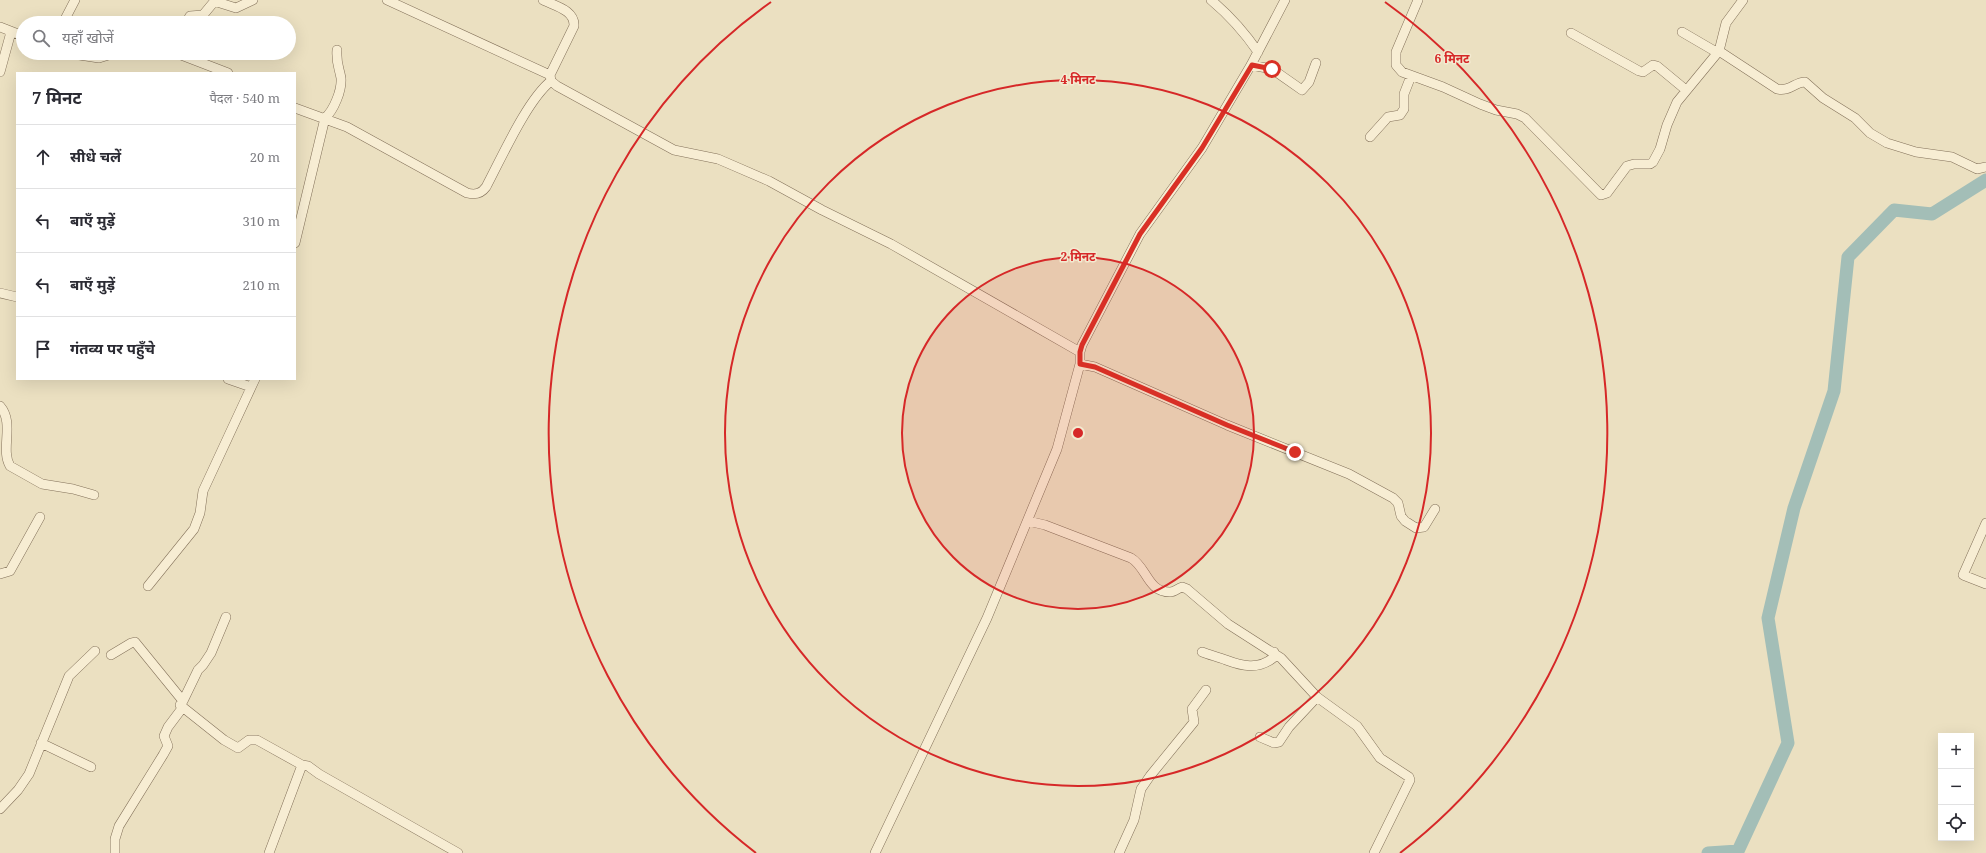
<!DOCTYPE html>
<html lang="hi">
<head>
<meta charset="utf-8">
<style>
	:root { --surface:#fff; --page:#f2f2f3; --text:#2b2b33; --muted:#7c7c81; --line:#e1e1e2 }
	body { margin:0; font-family:"Noto Serif","Noto Sans Devanagari",serif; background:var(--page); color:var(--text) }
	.controls { position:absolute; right:12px; bottom:12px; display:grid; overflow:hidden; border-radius:0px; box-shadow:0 4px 16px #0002 }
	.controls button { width:36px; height:36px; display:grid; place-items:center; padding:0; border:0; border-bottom:1px solid var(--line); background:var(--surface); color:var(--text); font:20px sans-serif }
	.stop { position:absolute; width:12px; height:12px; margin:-9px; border:3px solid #d93025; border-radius:50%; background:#fff }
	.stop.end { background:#d93025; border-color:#fff; box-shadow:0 1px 4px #0008 }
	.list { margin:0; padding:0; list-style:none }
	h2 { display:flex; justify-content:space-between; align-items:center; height:52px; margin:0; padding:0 16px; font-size:17px }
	h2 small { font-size:13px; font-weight:400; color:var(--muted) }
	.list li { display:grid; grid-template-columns:26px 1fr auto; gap:12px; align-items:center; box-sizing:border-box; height:64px; padding:0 16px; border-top:1px solid var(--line) }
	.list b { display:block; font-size:15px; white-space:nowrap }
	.list em { font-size:13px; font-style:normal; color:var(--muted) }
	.icon { flex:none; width:22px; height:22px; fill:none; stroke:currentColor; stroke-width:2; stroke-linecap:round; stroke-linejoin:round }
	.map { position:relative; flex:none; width:1986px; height:853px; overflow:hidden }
	.search { position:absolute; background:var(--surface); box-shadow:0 4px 16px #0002; left:16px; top:16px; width:280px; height:44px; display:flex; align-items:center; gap:10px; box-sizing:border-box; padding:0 14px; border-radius:22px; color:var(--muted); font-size:15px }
	.panel { position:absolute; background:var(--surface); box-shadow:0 4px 16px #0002; left:16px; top:72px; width:280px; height:308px; border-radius:0px }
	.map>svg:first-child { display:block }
</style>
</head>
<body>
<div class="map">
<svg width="1986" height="853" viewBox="0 0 1986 853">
	<rect width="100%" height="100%" fill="#ebe0c1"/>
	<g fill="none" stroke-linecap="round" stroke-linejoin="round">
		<!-- river -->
		<path stroke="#a3beb7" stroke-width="13" d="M1708,853L1738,851L1788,743L1768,618L1794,508L1834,391L1848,257L1894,210L1932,214L1986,180"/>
		<defs>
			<path id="minor" d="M387,0L550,75
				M543,0C555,6 575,10 574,26L550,75L551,81L557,86L674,150L718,159L769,181L822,210L891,244L1080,352
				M1211,0C1229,15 1245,33 1258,52
				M1418,0L1396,52V65L1402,72L1443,87L1480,104L1496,110L1517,114L1525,118L1601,195L1607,193L1627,166L1634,164H1650L1653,162L1660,149L1667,125L1677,102L1719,51L1726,23L1743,0
				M63,23L75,0
				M186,23L190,16L203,15L213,3L217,2L236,8L253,0
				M0,27L23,36
				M1682,32L1718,53
				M1571,33L1639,71L1643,72L1653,65L1657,66L1686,90
				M1719,51L1777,89C1789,92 1795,82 1805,82L1823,98L1855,118L1870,133L1887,143L1916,152L1952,157L1977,169L1986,167
				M66,53L99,58L115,53
				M176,53L228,73
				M1251,65L1272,69L1302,90L1309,82L1316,63
				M0,72L11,32
				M295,108L347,127L467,193C475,195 481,194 486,187C501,159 527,100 551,81
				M1370,137L1388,117L1400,115L1404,109V94L1411,76
				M295,243L325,118C334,110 342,90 341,78C339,67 336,63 337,50
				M0,293L17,297
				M1080,364L1095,367L1227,425L1349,474L1393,498L1398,503L1401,516L1405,521L1416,528L1424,527L1435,509
				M228,379L251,387
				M0,406C15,423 0,449 10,466L42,484L73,489L94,495
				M1028,521L1045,525L1131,558C1147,567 1147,592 1170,592C1175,592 1178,588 1182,587L1187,589L1228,624L1281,658L1317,697L1357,726L1380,758L1409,777L1410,780L1374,853
				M1986,523L1963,575L1986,584
				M0,574L10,571L40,517
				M148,586L194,529L200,513L203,491L255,379
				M1202,652C1210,655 1218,657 1226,660C1242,666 1258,670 1273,658L1274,652
				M111,655L131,643L135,642L183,701L180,705L224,740L238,748L249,740H257L302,765
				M183,701L198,670L203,665L211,653L226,617
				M1260,737L1274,743L1279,742L1289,727L1317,697
				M41,743L91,767
				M0,809L18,790L29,774L69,676L95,651
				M115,853V839L119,826L163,755L168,746L164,736L168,727L183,707
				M269,853L302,765L308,766L319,774L458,853
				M875,853L987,618L1057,449L1080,364V352L1082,345L1140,234L1202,148L1251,65L1285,0
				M1119,853L1134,820L1141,789L1150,776L1194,722L1192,709L1206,690"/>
		</defs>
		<!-- minor casing -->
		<use href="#minor" stroke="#83715a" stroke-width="10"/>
		<!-- minor -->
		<use href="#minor" stroke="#f7edd3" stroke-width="9"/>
	</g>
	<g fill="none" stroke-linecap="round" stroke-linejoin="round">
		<!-- route -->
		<path stroke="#d93025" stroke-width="5" d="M1272,69L1252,65L1202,148L1140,234L1082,345L1080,352V364L1095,367L1227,425L1295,452"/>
	</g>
	<!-- distance rings -->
	<circle cx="1078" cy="433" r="176" fill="#d62828" fill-opacity=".12"/>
	<g fill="none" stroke="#d62828" stroke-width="2">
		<circle cx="1078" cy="433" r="176"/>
		<circle cx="1078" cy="433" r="353"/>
		<path d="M756 853A529 529 0 0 1 771 2M1385 2A529 529 0 0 1 1400 853"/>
	</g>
	<circle cx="1078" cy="433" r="6" fill="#d62828" stroke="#f3ead0" stroke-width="2"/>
	<g font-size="12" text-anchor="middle" font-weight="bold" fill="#d62828" stroke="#f3ead0" stroke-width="3" stroke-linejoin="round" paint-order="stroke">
		<text x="1452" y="63">6 मिनट</text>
		<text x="1078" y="84">4 मिनट</text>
		<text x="1078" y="261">2 मिनट</text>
	</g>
</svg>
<div class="controls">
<button>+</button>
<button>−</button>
<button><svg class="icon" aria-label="locate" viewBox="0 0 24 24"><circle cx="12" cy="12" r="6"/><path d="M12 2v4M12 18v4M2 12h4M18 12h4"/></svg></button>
</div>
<div class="stop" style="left:1272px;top:69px"></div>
<div class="stop end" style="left:1295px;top:452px"></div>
<div class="search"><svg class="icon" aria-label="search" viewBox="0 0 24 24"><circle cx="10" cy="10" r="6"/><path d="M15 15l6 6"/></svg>यहाँ खोजें</div>
<section class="panel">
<h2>7 मिनट<small>पैदल · 540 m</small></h2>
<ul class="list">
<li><svg class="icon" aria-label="ahead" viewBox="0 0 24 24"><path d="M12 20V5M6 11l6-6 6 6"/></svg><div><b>सीधे चलें</b></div><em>20 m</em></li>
<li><svg class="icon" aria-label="left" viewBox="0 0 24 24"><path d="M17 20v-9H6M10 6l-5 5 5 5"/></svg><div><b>बाएँ मुड़ें</b></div><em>310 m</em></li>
<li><svg class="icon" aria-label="left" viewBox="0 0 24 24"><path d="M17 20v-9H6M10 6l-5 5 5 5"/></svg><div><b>बाएँ मुड़ें</b></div><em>210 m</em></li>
<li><svg class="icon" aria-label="arrive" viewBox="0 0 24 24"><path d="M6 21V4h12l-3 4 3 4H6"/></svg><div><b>गंतव्य पर पहुँचे</b></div></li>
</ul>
</section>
</div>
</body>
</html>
